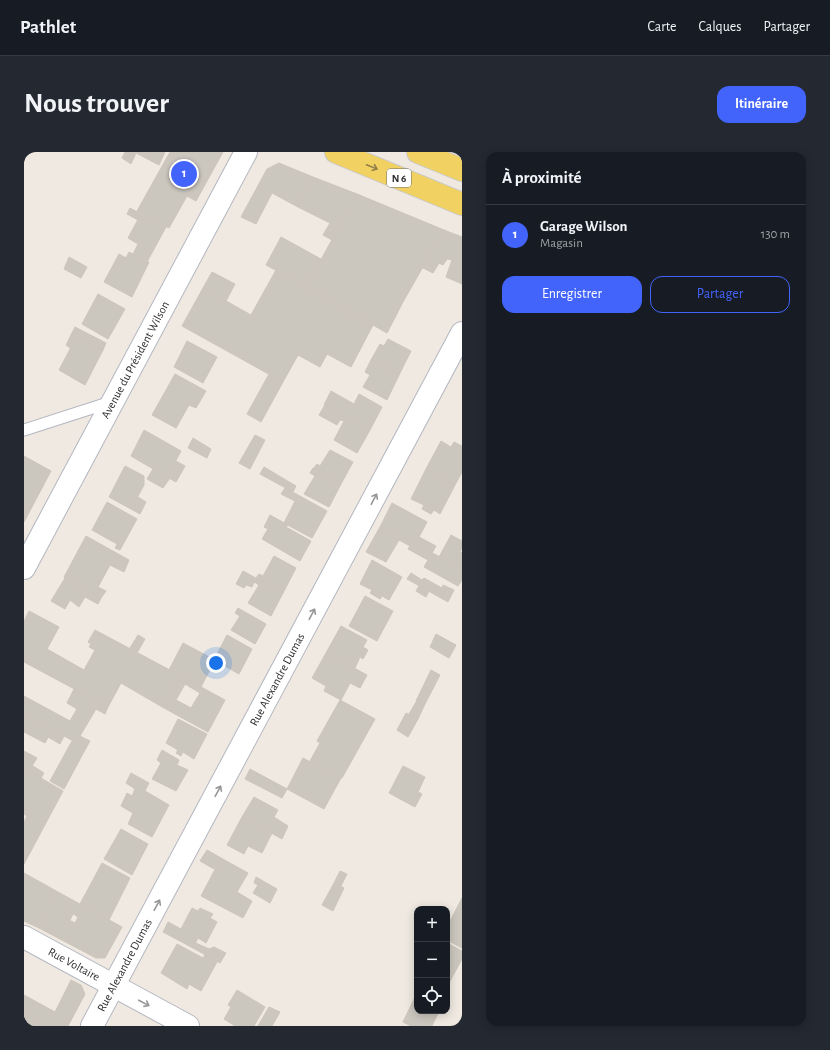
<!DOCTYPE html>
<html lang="fr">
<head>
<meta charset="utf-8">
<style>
	:root { --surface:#171b24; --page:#242831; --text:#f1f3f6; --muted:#9ea1a6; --line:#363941; --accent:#4264fb }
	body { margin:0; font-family:"Alegreya Sans",sans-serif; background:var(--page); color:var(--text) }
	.controls { position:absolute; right:12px; bottom:12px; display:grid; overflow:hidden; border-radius:8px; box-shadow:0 2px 10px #0003 }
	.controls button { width:36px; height:36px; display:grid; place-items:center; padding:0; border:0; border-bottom:1px solid var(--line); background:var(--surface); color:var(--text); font:20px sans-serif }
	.you { position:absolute; left:192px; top:511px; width:14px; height:14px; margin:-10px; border:3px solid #fff; border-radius:50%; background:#1a73e8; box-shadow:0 0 0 6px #1a73e833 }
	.badge { display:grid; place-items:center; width:26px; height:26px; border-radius:50%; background:var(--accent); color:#fff; font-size:13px; font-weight:700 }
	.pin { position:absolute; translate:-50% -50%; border:2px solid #fff; box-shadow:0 1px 4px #0006 }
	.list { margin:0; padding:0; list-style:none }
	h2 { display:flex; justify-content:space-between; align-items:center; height:52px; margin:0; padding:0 16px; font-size:17px }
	h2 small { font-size:13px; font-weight:400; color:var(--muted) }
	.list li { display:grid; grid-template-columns:26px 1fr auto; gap:12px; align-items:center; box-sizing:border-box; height:60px; padding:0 16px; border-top:1px solid var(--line) }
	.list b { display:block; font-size:15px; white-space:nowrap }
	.list p { margin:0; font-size:13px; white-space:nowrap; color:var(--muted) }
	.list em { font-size:13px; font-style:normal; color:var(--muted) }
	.actions { display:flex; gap:8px; padding:12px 16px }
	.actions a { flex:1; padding:9px 0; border:1px solid var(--accent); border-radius:12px; text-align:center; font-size:14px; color:var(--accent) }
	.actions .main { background:var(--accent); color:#fff }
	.icon { flex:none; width:22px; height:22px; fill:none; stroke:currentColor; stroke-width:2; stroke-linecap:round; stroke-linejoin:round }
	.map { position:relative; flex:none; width:438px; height:874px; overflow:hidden; border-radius:12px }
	header { display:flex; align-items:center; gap:24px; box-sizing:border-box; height:56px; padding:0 20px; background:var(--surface); border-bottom:1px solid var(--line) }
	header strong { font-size:19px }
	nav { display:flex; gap:22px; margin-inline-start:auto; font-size:14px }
	.intro { display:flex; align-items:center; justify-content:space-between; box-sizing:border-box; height:96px; padding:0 24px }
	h1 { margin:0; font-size:28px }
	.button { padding:10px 18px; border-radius:12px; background:var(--accent); color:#fff; font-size:14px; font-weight:700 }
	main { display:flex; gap:24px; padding:0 24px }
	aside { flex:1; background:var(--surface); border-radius:12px; box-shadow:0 2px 10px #0003 }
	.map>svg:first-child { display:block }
</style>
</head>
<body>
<header>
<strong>Pathlet</strong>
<nav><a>Carte</a><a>Calques</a><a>Partager</a></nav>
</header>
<div class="intro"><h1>Nous trouver</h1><a class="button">Itinéraire</a></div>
<main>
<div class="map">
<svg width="438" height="874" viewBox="0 0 438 874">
	<rect width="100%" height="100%" fill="#efe9e1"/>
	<!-- building -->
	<path fill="#cbc7bf" stroke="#cbc5ba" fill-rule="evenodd" d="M101,0H141L135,13L112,1L107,12L98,6Z
		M146,0H199L172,49L163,44L145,76L113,59Z
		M255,11L289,25L274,55L248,41L232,72L217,65L243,17Z
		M289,25L333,42L308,88L299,83L306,71L274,55Z
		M333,42L420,78L379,150L363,181L282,135Z
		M106,56L117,62L114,68L103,62Z
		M117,62L142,75L123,110L109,102L114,92L104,86Z
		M420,78L438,85V132L422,125L428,108L423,107L419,113L415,111L409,121L399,116Z
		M257,85L297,107L282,135L242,113Z
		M105,100L125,110L108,145L80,130L95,102L102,106Z
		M45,105L63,115L57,126L40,117Z
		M252,118L349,173L327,215L303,202L296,215L274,203L259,230L158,174L179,136L227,163Z
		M188,120L211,132L202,149L179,136Z
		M74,142L101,157L84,187L58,172Z
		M51,175L82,191L79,198L53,184L46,196L42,193Z
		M53,184L79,198L61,233L35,218Z
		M364,187L387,199L375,223L347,208L356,192L360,194Z
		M163,189L193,205L179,231L150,215Z
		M347,208L375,223L363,248L339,235L346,223L341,220Z
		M151,222L182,239L172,256L165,253L152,276L128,263Z
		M245,222L259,230L237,270L223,262Z
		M307,239L330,252L335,242L358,255L346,278L300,253Z
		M301,253L346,278L333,301L310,288L320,269L316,268L313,273L295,263Z
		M120,278L157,299L143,325L107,304Z
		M231,283L241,288L226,317L215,311Z
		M169,286L187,297L183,306L164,296Z
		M417,289L427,295L430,290L438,294V320L431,333L402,317Z
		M306,298L329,310L317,332L290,316L293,312L296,314Z
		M0,304L27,319L0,370Z
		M152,309L161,314L152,330L143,325Z
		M101,314L120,324V333L107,357L85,345Z
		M240,315L272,334L269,340L236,322Z
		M289,316L317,332L305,355L280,342L291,324L286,321Z
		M129,317L146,326L139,336L123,327Z
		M402,317L431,333L416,362L410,358L407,362L398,357L400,353L387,347Z
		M261,336L274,343L271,349L257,342Z
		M274,343L303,359L288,386L260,371Z
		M114,345L122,350L116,362L107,357Z
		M83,350L113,367L96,398L91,396L93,392L68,378Z
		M368,351L403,370L395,385L412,394L408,401L357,373Z
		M246,363L264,373L262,375L287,389L276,409L238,387L244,377L240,375Z
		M357,373L438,417V428L434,434L400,415L404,408L384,397L386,394L375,388L362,410L342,400Z
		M427,383L438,389V396L429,412L415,405Z
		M62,384L105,408L100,420L86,413L74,435L82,439L77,446L40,425Z
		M436,400L438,401V417L429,412Z
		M250,404L272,416L259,441L232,426L235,422L239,424Z
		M348,408L378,425L365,448L358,444L356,447L346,441L348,438L336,432Z
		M219,419L259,441L247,464L224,451L235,433L230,430L228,435L222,433L220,436L212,432Z
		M387,421L398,428L400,426L418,436L419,433L430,438L424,450L383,427Z
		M41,426L77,446L74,452L61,445L55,455L46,448L41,457L27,449Z
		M395,434L405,439L402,445L392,439Z
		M341,444L369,459L353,489L325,474Z
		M214,456L242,472L231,492L207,478L216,464L211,461Z
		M5,459L35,475L23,497L60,518L71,498L65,495L67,492L64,490L71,478L157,524L140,556L97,531L84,555L0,510V469Z
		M317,474L343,488L339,495L344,498L339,507L336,505L331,516L302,501Z
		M412,482L432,493L425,506L406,495Z
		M114,483L121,487L113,501L106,496Z
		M203,483L228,497L215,522L190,508Z
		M159,491L191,508L177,535L145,518Z
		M302,501L343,523L336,536L326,531L317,548L300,539L302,534L288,526Z
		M407,518L416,523L400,554L392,549Z
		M157,524L201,548L184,580L140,556ZM161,532L176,541L167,556L152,548Z
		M50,537L84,555L81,562L72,557L56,584L66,589L62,596L0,562V544L46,569L53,557L43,551Z
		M316,548L351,567L318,626L286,609L296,591L293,589Z
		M392,550L400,554L394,567L385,562Z
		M382,561L394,567L384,585L373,578Z
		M0,562L28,578L21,591L0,580Z
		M154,567L183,582L170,607L159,600L157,604L152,601L154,598L142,591Z
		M28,578L40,584L36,592L24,585Z
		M48,589L62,596L40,637L26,629Z
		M138,598L155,608L153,613L164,618L152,639L128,627L137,611L133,608Z
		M0,599L13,606L5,619L0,616Z
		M279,606L317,626L300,657L263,637Z
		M9,614L20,621L17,626L5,619Z
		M379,614L401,625L394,640L398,642L391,655L365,641Z
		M0,616L39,639L0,712V670L3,664L0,662Z
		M226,617L263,637L258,646L221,627Z
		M107,621L125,631L121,639L145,653L128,685L104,672L109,661L97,654L103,641L108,644L111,637L102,631Z
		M230,645L254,658L250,665L264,674L258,687L218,665Z
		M218,665L248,681L238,701L224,694L220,702L203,693Z
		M97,677L124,692L108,723L80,707Z
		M183,698L197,706L190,717L176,709Z
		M197,706L224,721L213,740L228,749L219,766L177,744Z
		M78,711L106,726L85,768L56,752Z
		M316,719L323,722L317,734L310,731Z
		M0,721L34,740L15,776L0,769Z
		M232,725L253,737L246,751L229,741L234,733L230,731Z
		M310,731L320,736L309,759L298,753Z
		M34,740L98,775L81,806H72L15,776ZM43,758L54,765L51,771L39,765Z
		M438,746V796L423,788V775Z
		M168,756L174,759L176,756L189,762L186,766L193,770L182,791L174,786L169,796L139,780L144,770L157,777Z
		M43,758L49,762L46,768L39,765Z
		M172,791L185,797L190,795L202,801L196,811L169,796Z
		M423,791L438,799V807L425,831L423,830Z
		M153,792L179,806L181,803L193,810L177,839L165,832L163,837L137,821Z
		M47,828L57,833L61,842L44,874H19L3,866L11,849L31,860Z
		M213,838L241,855L230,874H211L200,867L207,855L204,853Z
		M393,841V859H415L408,874H387L379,870Z
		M0,843L11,849L3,866L0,864Z
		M245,855L256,860L248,874H234Z
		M0,864L3,866L19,874H0Z"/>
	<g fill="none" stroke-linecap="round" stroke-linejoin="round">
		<defs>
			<path id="lane" d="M0,278L87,250"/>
			<g id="street">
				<path id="s1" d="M0,416L222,0"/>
				<path id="s2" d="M0,785L164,874"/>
				<path id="s3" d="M68,874L438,181"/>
			</g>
			<path id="primary" d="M312,0L438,52
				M394,0L438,18"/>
		</defs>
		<!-- lane casing -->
		<use href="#lane" stroke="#b4b7c1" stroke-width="13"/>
		<!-- street casing -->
		<use href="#street" stroke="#b4b7c1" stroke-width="24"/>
		<!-- primary casing -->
		<use href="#primary" stroke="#c9c9c9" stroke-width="24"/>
		<!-- lane -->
		<use href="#lane" stroke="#fff" stroke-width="11"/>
		<!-- street -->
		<use href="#street" stroke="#fff" stroke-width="22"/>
		<!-- primary -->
		<use href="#primary" stroke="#f2d163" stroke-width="22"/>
	</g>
	<!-- one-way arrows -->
	<defs><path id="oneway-shaft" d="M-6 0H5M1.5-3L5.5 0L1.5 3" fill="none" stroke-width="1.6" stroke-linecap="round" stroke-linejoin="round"/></defs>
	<use stroke="#908048" href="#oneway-shaft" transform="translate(348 15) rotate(22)"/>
	<g stroke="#969696">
		<use href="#oneway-shaft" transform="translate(350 347) rotate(-62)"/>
		<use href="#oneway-shaft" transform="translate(288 462) rotate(-62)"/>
		<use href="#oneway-shaft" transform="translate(194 639) rotate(-62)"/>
		<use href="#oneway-shaft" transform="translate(133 753) rotate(-62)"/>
		<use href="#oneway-shaft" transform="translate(120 851) rotate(28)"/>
	</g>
	<g text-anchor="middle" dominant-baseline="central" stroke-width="3.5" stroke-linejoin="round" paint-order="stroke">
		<!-- shield labels -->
		<rect fill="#fff" stroke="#6d6d6d" stroke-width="1" x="363" y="17" width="24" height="18" rx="3"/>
		<g font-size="11" font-weight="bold" fill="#2e2e2e">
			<text x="375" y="26">N 6</text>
		</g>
		<!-- street labels -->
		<g font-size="12" fill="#2e2e2e" stroke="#fff">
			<text stroke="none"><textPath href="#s1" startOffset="236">Avenue du Président Wilson</textPath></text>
			<text stroke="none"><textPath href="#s3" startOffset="393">Rue Alexandre Dumas</textPath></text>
			<text stroke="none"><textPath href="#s2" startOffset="57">Rue Voltaire</textPath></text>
			<text stroke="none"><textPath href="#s3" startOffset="69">Rue Alexandre Dumas</textPath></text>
		</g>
	</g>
</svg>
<div class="controls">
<button>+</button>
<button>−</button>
<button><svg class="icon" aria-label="locate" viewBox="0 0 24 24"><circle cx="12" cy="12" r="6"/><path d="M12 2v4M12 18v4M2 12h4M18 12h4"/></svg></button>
</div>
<div class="you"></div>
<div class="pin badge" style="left:160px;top:22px">1</div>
</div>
<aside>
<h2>À proximité<small></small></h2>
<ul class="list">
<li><span class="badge">1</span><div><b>Garage Wilson</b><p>Magasin</p></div><em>130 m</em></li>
</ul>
<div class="actions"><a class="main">Enregistrer</a><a>Partager</a></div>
</aside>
</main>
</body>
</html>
